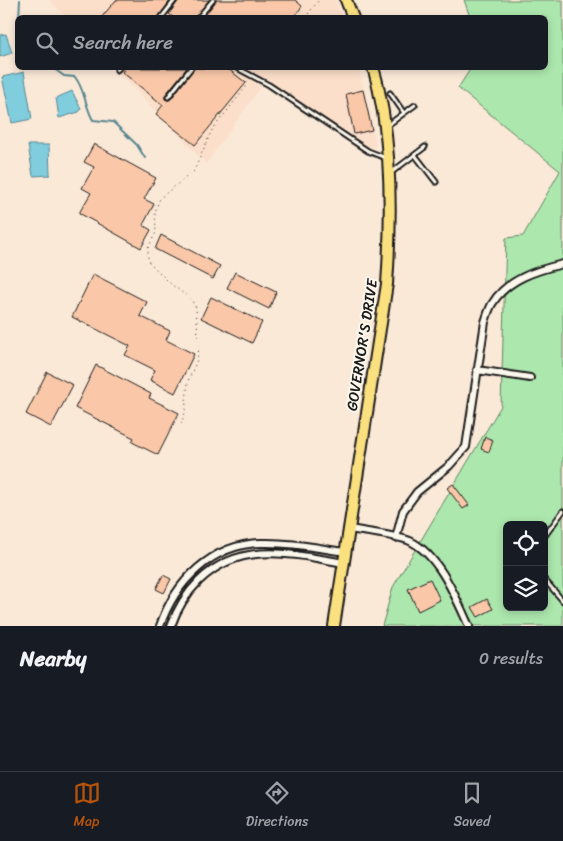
<!DOCTYPE html>
<html lang="en">
<head>
<meta charset="utf-8">
<style>
	:root { --surface:#171b24; --page:#242831; --text:#f1f3f6; --muted:#9ea1a6; --line:#363941; --accent:#b45309 }
	body { margin:0; font-family:Sriracha,sans-serif; background:var(--page); color:var(--text) }
	.controls { position:absolute; right:15px; bottom:15px; display:grid; overflow:hidden; border-radius:8px; box-shadow:0 2px 8px #0003 }
	.controls button { width:45px; height:45px; display:grid; place-items:center; padding:0; border:0; border-bottom:1px solid var(--line); background:var(--surface); color:var(--text); font:25px sans-serif }
	.list { margin:0; padding:0; list-style:none }
	h2 { display:flex; justify-content:space-between; align-items:center; height:65px; margin:0; padding:0 20px; font-size:21px }
	h2 small { font-size:16px; font-weight:400; color:var(--muted) }
	.icon { flex:none; width:28px; height:28px; fill:none; stroke:currentColor; stroke-width:2; stroke-linecap:round; stroke-linejoin:round }
	.map { position:relative; flex:none; width:563px; height:626px; overflow:hidden }
	.search { position:absolute; background:var(--surface); box-shadow:0 2px 8px #0003; left:15px; right:15px; top:15px; height:55px; display:flex; align-items:center; gap:12px; box-sizing:border-box; padding:0 18px; border-radius:8px; color:var(--muted); font-size:19px }
	.sheet { height:145px; background:var(--surface) }
	nav { display:flex; justify-content:space-around; align-items:center; box-sizing:border-box; height:70px; border-top:1px solid var(--line); background:var(--surface); font-size:14px; color:var(--muted) }
	nav a { display:grid; justify-items:center; gap:2px }
	nav .on { color:var(--accent) }
	.map>svg:first-child { display:block }
</style>
</head>
<body>
<div class="map">
<svg width="563" height="626" viewBox="0 0 563 626">
	<rect width="100%" height="100%" fill="#fbe9d8"/>
	<filter id="ink" filterUnits="userSpaceOnUse"><feTurbulence type="fractalNoise" baseFrequency=".02" numOctaves="2"/><feDisplacementMap in="SourceGraphic" scale="10" xChannelSelector="R" yChannelSelector="G"/><feConvolveMatrix kernelMatrix="1 2 1 2 8 2 1 2 1" color-interpolation-filters="sRGB"/></filter>
	<g filter="url(#ink)">
		<!-- built -->
		<path fill="#fbdfca" d="M49,0H336L343,17H66Z
			M114,68H359L376,146L371,147L366,154L263,84L206,164Z"/>
		<!-- green -->
		<path fill="#ace7ad" stroke="#648264" fill-rule="evenodd" d="M464,0H563V626H382L393,587L501,406L506,238L523,236L560,171L458,88L471,68H546V18L470,17ZM507,525H544V607H507Z"/>
		<!-- water -->
		<path fill="#80cdde" stroke="#588690" d="M6,34L12,53L0,57V35Z
			M24,72L32,119L12,123L2,77Z
			M72,91L81,109L79,112L59,118L56,98Z
			M28,145H49L50,175L33,176Z"/>
		<g fill="none" stroke-linecap="round" stroke-linejoin="round">
			<!-- stream -->
			<path stroke="#588690" stroke-width="2" d="M19,18L20,0
				M53,68L64,76L75,77C85,90 85,106 93,120L113,122L137,145L145,158"/>
		</g>
		<!-- building -->
		<path fill="#fac8a9" stroke="#1c1c1c" d="M116,0H169L170,1L158,18H101Z
			M179,0H209L195,18H174L169,14Z
			M216,0H295L302,6L294,18H203Z
			M125,68H187L165,95V99L168,100L171,99L194,68H227L246,83L195,145L156,114L163,105L122,72Z
			M363,90L372,130L354,134L346,94Z
			M94,144L156,178L144,199L154,204L143,225L151,230L141,248L79,213L91,193L82,188L94,167L84,162Z
			M161,235L220,266L213,279L155,249Z
			M235,272L276,292L269,309L227,288Z
			M93,274L147,302L140,316L170,331L166,340L194,354L175,393L150,380L155,370L125,355L130,346L72,317Z
			M211,297L262,322L252,343L201,318Z
			M96,365L151,394L149,398L179,413L158,455L132,442L134,438L75,408Z
			M47,372L73,385L51,427L26,414Z
			M485,437L493,440L489,452L481,449Z
			M453,484L469,505L463,509L447,488Z
			M163,575L171,579L164,593L156,589Z
			M430,579L440,600L418,611L408,589Z
			M487,599L493,609L478,617L472,607Z"/>
		<g fill="none" stroke-linecap="round" stroke-linejoin="round">
			<defs>
				<path id="lane" d="M161,18L175,0
					M198,18L213,0
					M237,68L269,85L368,151L386,158
					M117,70L119,68
					M390,93L404,113
					M168,97L191,68
					M388,125L415,105
					M415,155L436,182
					M392,172L425,147
					M544,537L563,511
					M544,579L563,601"/>
				<path id="street" d="M477,370L530,378
					M349,529C365,532 396,535 410,541C439,555 456,598 469,626
					M396,538L403,511L417,492L449,466L466,447L485,322C487,316 489,309 492,304C507,279 537,270 563,264
					M160,626C175,582 212,544 261,543C289,542 317,548 345,552
					M171,626C177,609 186,594 199,581C241,540 292,554 344,563"/>
				<path id="primary" d="M346,0L353,18
					M334,626L387,284C391,226 392,169 383,112C380,97 378,82 373,68"/>
			</defs>
			<!-- lane casing -->
			<use href="#lane" stroke="#1c1c1c" stroke-width="7"/>
			<!-- street casing -->
			<use href="#street" stroke="#1c1c1c" stroke-width="10"/>
			<!-- primary casing -->
			<use href="#primary" stroke="#1c1c1c" stroke-width="14"/>
			<!-- path -->
			<path stroke="#1c1c1c" stroke-width="1" stroke-dasharray="1 4" stroke-linecap="butt" d="M305,18L319,0
				M181,424L185,413L188,381L197,360L199,349L196,308L191,299L172,285L148,261V248L156,232L155,212L160,198L194,171L212,130L246,87L248,78"/>
			<!-- lane -->
			<use href="#lane" stroke="#fbf7ec" stroke-width="3"/>
			<!-- street -->
			<use href="#street" stroke="#fbf7ec" stroke-width="6"/>
			<!-- primary -->
			<use href="#primary" stroke="#fbe080" stroke-width="10"/>
		</g>
	</g>
	<g text-anchor="middle" dominant-baseline="central" stroke-width="4" stroke-linejoin="round" paint-order="stroke">
		<!-- street labels -->
		<g font-size="15" fill="#1c1c1c" stroke="#fbf7ec">
			<text transform="translate(362 345) rotate(-81)">GOVERNOR'S DRIVE</text>
		</g>
	</g>
</svg>
<div class="controls">
<button><svg class="icon" aria-label="locate" viewBox="0 0 24 24"><circle cx="12" cy="12" r="6"/><path d="M12 2v4M12 18v4M2 12h4M18 12h4"/></svg></button>
<button><svg class="icon" aria-label="layers" viewBox="0 0 24 24"><path d="M12 4l9 5-9 5-9-5zM3 14l9 5 9-5"/></svg></button>
</div>
<div class="search"><svg class="icon" aria-label="search" viewBox="0 0 24 24"><circle cx="10" cy="10" r="6"/><path d="M15 15l6 6"/></svg>Search here</div>
</div>
<section class="sheet">
<h2>Nearby<small>0 results</small></h2>
<ul class="list">
</ul>
</section>
<nav>
<a class="on"><svg class="icon" aria-label="map" viewBox="0 0 24 24"><path d="M3 6l6-2 6 2 6-2v14l-6 2-6-2-6 2zM9 4v14M15 6v14"/></svg>Map</a>
<a><svg class="icon" aria-label="directions" viewBox="0 0 24 24"><path d="M12 3l9 9-9 9-9-9zM9 14v-3h6M13 9l2 2-2 2"/></svg>Directions</a>
<a><svg class="icon" aria-label="saved" viewBox="0 0 24 24"><path d="M7 4h10v16l-5-4-5 4z"/></svg>Saved</a>
</nav>
</body>
</html>
